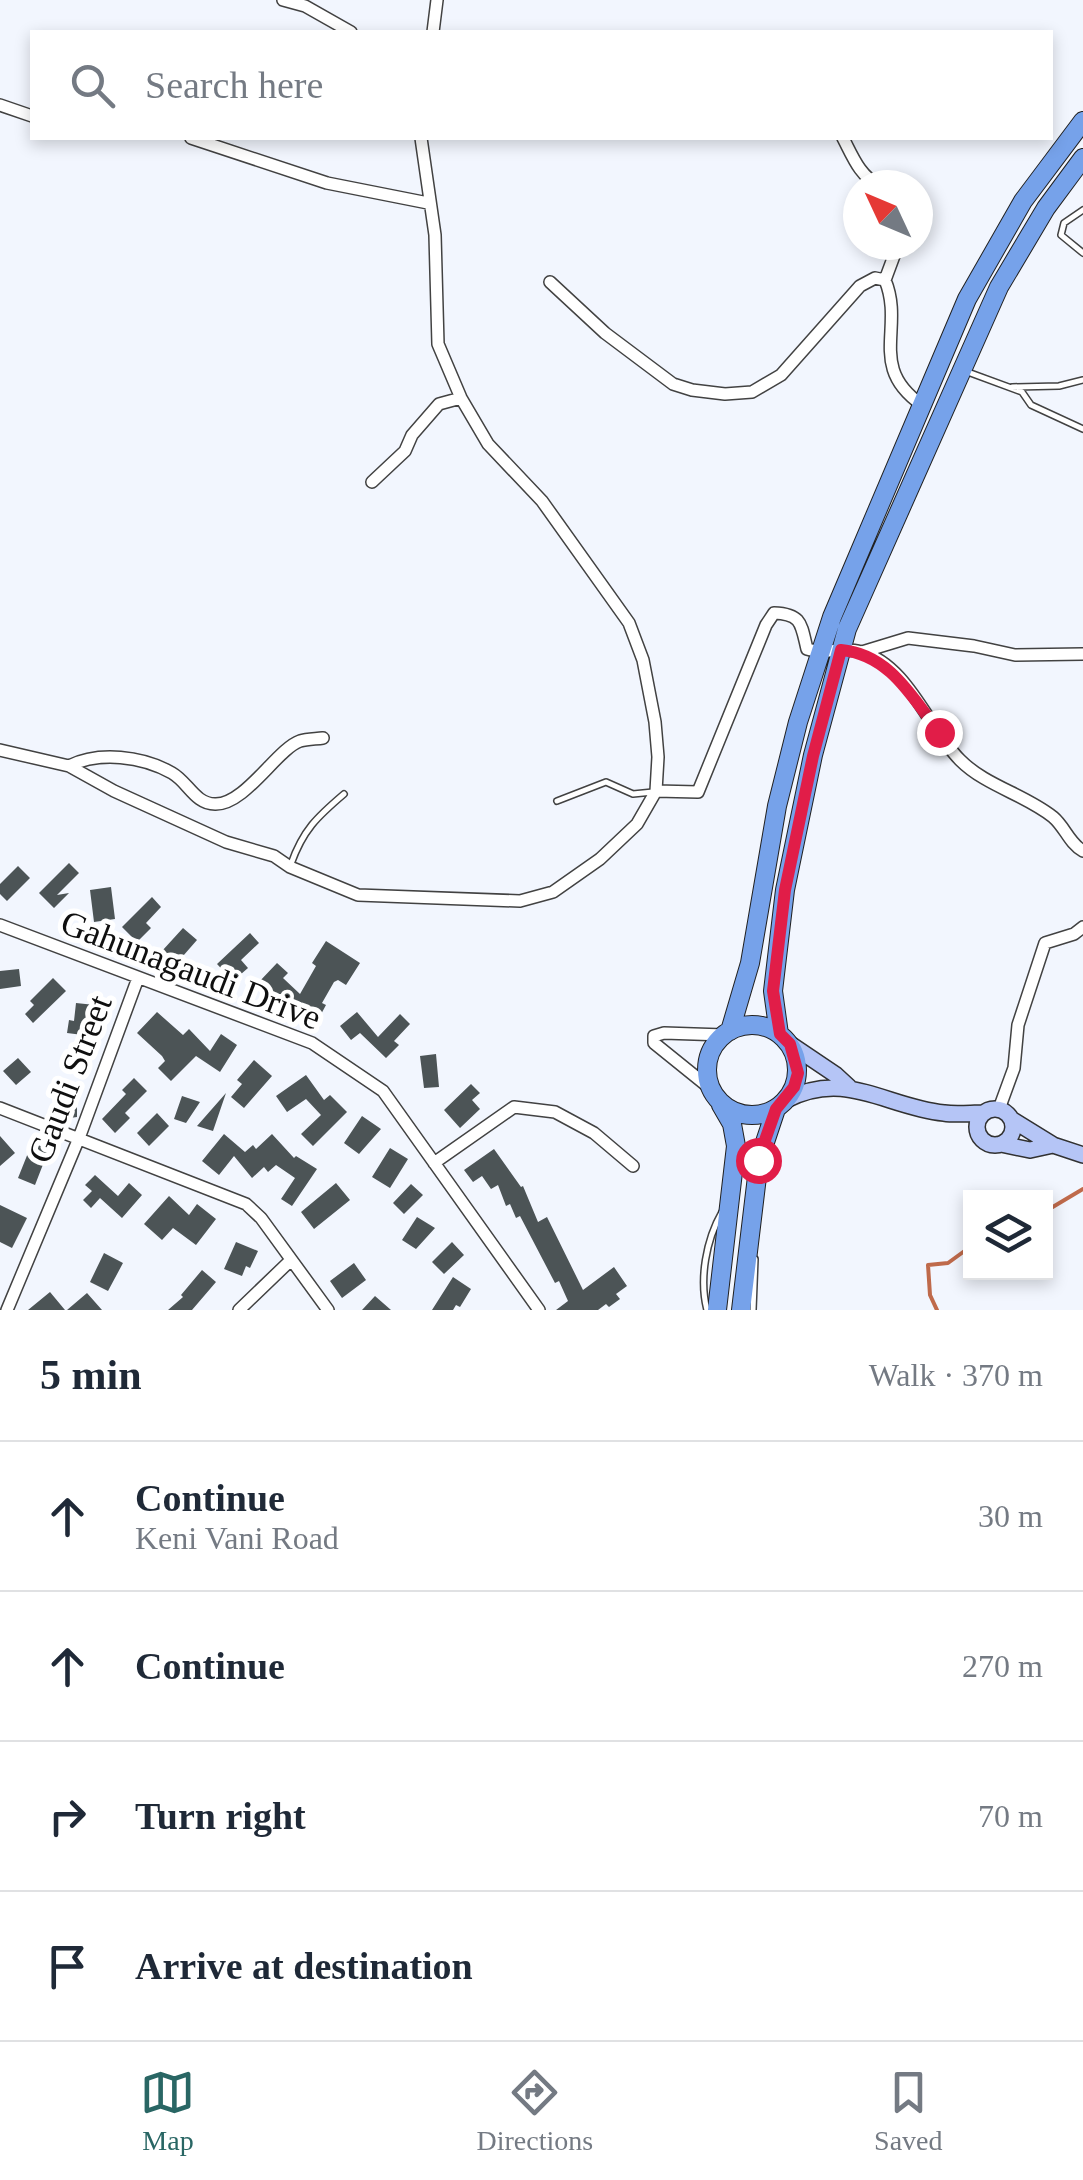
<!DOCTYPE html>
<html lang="en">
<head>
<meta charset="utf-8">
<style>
	:root { --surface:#fff; --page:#f2f2f3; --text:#1f2937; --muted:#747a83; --line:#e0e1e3; --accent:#296664 }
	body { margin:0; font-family:"Times New Roman",serif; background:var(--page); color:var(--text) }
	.controls { position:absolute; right:30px; bottom:30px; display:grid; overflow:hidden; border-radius:0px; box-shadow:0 5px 15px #0003 }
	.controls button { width:90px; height:90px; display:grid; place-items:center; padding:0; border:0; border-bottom:2px solid var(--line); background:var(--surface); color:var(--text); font:50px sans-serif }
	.compass { position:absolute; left:843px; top:170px; width:90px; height:90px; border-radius:50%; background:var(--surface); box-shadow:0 5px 15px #0003; rotate:314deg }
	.stop { position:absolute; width:30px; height:30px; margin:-22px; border:8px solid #e11d48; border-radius:50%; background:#fff }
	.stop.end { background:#e11d48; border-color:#fff; box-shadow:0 2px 10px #0008 }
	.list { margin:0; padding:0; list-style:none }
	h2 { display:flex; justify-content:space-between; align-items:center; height:130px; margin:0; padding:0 40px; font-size:42px }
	h2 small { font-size:32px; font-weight:400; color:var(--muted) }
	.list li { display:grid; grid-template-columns:65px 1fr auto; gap:30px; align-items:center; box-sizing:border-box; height:150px; padding:0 40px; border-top:2px solid var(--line) }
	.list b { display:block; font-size:38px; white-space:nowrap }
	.list p { margin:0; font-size:32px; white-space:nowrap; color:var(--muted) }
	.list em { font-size:32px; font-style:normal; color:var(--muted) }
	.icon { flex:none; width:55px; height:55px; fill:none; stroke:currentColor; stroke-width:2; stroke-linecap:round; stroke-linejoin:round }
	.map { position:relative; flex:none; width:1083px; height:1310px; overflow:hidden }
	.search { position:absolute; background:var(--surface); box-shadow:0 5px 15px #0003; left:30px; right:30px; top:30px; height:110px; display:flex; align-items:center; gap:25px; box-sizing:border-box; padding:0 35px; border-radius:0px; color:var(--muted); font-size:38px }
	.sheet { height:730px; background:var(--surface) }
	nav { display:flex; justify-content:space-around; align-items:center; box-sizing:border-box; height:140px; border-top:2px solid var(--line); background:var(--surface); font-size:28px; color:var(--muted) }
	nav a { display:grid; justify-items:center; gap:5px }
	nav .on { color:var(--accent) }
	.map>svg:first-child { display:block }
</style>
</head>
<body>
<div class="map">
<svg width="1083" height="1310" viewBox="0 0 1083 1310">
	<rect width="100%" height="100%" fill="#f2f6fe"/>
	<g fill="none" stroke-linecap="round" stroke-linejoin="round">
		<!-- stream -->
		<path stroke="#bf6a4b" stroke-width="4" d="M1046,1211L1083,1189
			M937,1310L930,1295L928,1265L948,1263L970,1247"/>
	</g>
	<!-- building -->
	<path fill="#4c5456" d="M69,863L79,873L57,895L69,893L54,908L39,893Z
		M18,866L30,878L7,901L0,894V884Z
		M111,887L115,919L94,922L90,890Z
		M152,897L161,907L146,923L151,928L137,942L122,927Z
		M183,928L197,940L176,964L162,951Z
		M250,933L259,943L241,960L248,968L233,981L217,964Z
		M326,941L360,963L346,985L338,980L334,982L322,1003L326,1005L319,1018L307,1012L301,1022L289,1014L258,983L277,963L288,973L283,978L300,994L316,966L312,963Z
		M19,969L21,986L0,989V971Z
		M53,978L66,991L33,1023L25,1014L34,1005L30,1001Z
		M76,1003L95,1005L91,1036L67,1033L69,1020L74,1021Z
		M157,1012L183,1035L189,1029L210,1051L221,1034L237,1045L220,1072L196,1056L171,1081L158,1068L165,1061L162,1056L137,1033Z
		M357,1012L378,1037L400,1014L410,1024L394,1041L399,1045L386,1058L360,1033L351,1040L340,1026Z
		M436,1054L439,1087L424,1088L420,1056Z
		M18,1058L31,1072L16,1085L3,1071Z
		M254,1060L272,1076L244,1108L231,1097L242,1084L237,1080Z
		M306,1075L324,1100L330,1095L347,1112L313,1146L301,1134L321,1115L306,1099L287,1112L276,1096Z
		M134,1078L147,1091L125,1113L130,1118L115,1133L102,1119L126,1094L122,1090Z
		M471,1084L480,1093L472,1100L480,1109L460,1128L444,1110Z
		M226,1093L213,1131L197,1126Z
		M182,1096L200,1102L186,1123L174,1119Z
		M77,1104V1117L63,1119L62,1106Z
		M157,1113L169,1126L149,1146L137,1133Z
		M362,1116L381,1129L359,1154L344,1143Z
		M224,1134L245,1152L253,1145L256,1149L272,1134L294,1158L296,1156L317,1169L292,1206L281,1199L295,1178L276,1165L268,1172L264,1167L252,1178L234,1156L219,1175L202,1161Z
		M0,1136L15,1153L0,1166Z
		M32,1143L49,1149L35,1185L18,1178Z
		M390,1148L408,1159L390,1188L372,1177Z
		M494,1149L521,1187L523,1186L538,1222L547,1217L583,1290L614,1267L627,1286L616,1294L620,1299L609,1307L606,1304L598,1310H556L568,1301L559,1281L555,1283L520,1216L516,1218L510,1204L506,1206L498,1185L491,1189L482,1176L473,1182L464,1170Z
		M95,1175L118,1196L129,1183L142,1195L122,1218L100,1198L91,1208L83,1200L92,1191L85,1185Z
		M336,1183L350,1200L314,1229L301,1212Z
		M411,1184L423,1195L404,1214L393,1203Z
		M169,1196L189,1215L197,1204L216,1219L196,1245L173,1228L162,1240L144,1224Z
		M0,1205L27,1218L12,1248L0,1242Z
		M417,1217L435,1228L416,1249L402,1240Z
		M236,1242L258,1251L250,1268L246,1266L242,1276L224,1269Z
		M452,1242L464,1255L444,1274L432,1262Z
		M104,1253L123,1263L108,1291L90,1282Z
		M354,1263L366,1280L342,1298L330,1281Z
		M202,1270L216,1282L192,1310H168L183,1297L181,1295Z
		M453,1277L471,1289L460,1307L456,1305L453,1310H432Z
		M50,1292L65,1310H28Z
		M87,1293L102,1310H67Z
		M375,1296L391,1310H362Z"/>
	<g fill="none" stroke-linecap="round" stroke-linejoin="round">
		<defs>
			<path id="service" d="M1083,210L1064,223L1061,235L1083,253
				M965,371L1022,392L1031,405L1083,429
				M1012,387L1059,386L1083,380
				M557,801L606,782L633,794L653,792
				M291,864C303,830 317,817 344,794
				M707,1310C699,1279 706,1240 722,1212
				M753,1310L755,1259"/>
			<path id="minor" d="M283,0L305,6L351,32
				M433,32L437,0
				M0,105L32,116
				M191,138L327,183L428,203
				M843,138C852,155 860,177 879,185
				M885,280L898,245
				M550,282L605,333L673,384L692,390L725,394L752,392L781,375L860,286L875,278L885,280C905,328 867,367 922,405
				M372,482L405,451L412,435L439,404L461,398
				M862,652L908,638L974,646L1015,655L1083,654
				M0,750L69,766L114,791L226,842L274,856L290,867L358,895L520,901L553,892L600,859L637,824L656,791L658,757L655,722L643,660L629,623L542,501L488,444L461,398L438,344L435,235L421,138
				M69,766C99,751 142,756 172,773C188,782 195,804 215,804C245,805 277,749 300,741C307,739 316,739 323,738
				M656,791L698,792L766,625L774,613C802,614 801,624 807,649C826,655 843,646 861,652C908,665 928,728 960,760C986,786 1024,794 1053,817C1065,827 1069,843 1083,851
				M0,925L312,1043L383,1091L539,1310
				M711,1089L654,1043V1036L664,1033L724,1035
				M0,1108L246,1204L261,1218L328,1310
				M999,1109L1014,1068L1018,1025L1045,943L1074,934L1083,927
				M434,1163L514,1107L555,1112L594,1133L633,1166
				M7,1310L79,1138L138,978
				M239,1310L291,1260"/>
			<path id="secondary" d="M790,1044L836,1075L849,1087
				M786,1100C846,1069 886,1107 944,1113C957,1115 971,1113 983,1113
				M977 1127a18 18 0 1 1 36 0a18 18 0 1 1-36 0Z
				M1011,1119L1053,1145L1083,1155
				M1001,1144L1030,1150L1053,1145"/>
			<path id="primary" d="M707 1070a45 45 0 1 1 90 0a45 45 0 1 1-90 0Z
				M730,1031L750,963L777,806L798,722L832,617L967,299L1023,201L1083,121
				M779,1034L773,991L785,890L813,755L847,629L999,287L1046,208L1083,158
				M717,1310L736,1146L732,1124L721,1105
				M741,1310L759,1160L776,1109"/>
		</defs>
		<!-- service casing -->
		<use href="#service" stroke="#424242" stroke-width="8"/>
		<!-- minor casing -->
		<use href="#minor" stroke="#424242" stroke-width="14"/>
		<!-- secondary casing -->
		<use href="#secondary" stroke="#313131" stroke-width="18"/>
		<!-- primary casing -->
		<use href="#primary" stroke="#202020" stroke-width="20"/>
		<!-- service -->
		<use href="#service" stroke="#fff" stroke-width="5"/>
		<!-- minor -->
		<use href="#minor" stroke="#fff" stroke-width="11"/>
		<!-- secondary -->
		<use href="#secondary" stroke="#b5c5f6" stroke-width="15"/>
		<!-- primary -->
		<use href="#primary" stroke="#76a2ea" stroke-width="18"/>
	</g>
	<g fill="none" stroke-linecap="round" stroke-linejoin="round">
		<!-- route -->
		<path stroke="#e11d48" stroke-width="12" d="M758,1160L776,1109L794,1087L798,1073L790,1044L780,1034L773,991L785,890L813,756L841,650C889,654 912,697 939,732"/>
	</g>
	<g text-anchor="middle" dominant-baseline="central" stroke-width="10" stroke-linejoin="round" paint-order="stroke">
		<!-- street labels -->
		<g font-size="35" fill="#0f0f0f" stroke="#fff">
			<text transform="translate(191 970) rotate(21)">Gahunagaudi Drive</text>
			<text transform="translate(70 1079) rotate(-69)">Gaudi Street</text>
		</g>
	</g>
</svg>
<div class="controls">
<button><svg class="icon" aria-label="layers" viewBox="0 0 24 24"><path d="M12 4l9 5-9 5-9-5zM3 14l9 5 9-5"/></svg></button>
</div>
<svg class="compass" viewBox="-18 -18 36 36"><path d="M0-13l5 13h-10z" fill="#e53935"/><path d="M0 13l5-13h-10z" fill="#747a83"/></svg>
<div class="stop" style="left:758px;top:1160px"></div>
<div class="stop end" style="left:939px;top:732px"></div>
<div class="search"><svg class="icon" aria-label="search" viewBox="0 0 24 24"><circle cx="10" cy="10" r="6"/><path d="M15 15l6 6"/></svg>Search here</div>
</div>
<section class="sheet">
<h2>5 min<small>Walk · 370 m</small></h2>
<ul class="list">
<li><svg class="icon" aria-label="ahead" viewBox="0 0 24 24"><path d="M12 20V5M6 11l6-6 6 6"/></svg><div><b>Continue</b><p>Keni Vani Road</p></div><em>30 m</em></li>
<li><svg class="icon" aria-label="ahead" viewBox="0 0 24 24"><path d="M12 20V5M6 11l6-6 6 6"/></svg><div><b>Continue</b></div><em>270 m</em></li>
<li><svg class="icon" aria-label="right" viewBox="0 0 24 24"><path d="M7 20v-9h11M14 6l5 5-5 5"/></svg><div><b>Turn right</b></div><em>70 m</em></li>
<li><svg class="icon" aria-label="arrive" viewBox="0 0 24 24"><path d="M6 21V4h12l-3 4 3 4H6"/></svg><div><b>Arrive at destination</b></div></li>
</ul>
</section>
<nav>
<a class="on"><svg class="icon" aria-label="map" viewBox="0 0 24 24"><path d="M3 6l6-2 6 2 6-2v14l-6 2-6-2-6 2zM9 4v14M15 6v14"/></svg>Map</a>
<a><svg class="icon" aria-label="directions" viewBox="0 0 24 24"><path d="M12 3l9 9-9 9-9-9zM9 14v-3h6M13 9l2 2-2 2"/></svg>Directions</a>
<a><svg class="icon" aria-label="saved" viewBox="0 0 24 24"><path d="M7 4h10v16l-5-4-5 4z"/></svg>Saved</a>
</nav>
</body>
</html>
